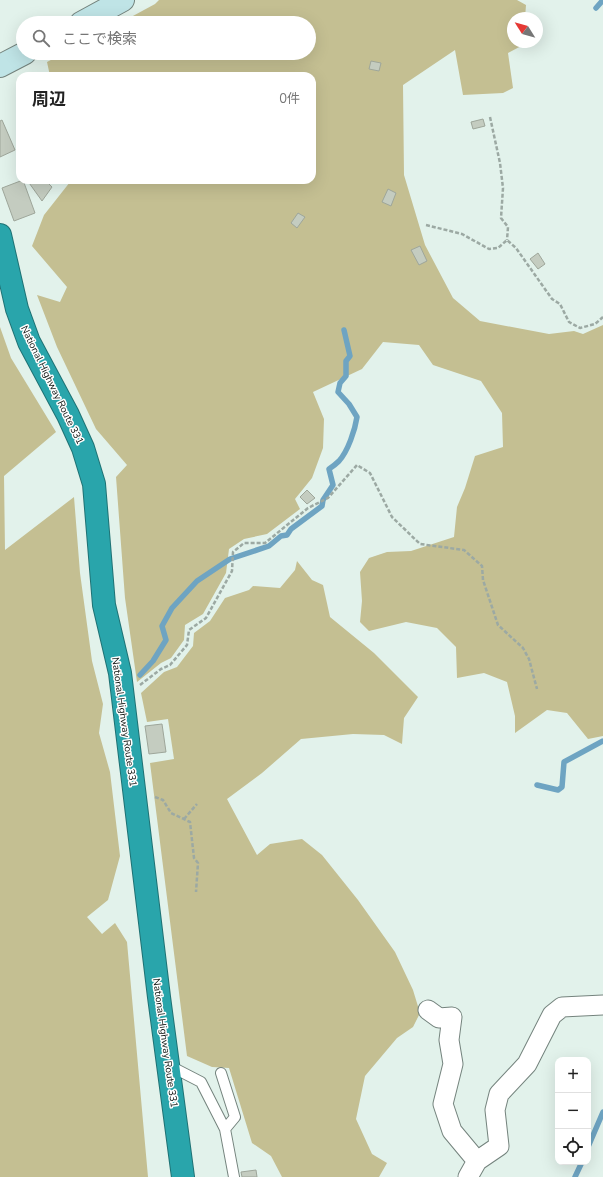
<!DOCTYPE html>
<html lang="ja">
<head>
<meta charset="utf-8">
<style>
	:root { --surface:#fff; --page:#f2f2f2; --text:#222; --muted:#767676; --line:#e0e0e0 }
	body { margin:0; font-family:"Nunito Sans","Noto Sans JP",sans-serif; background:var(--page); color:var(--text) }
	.controls { position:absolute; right:12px; bottom:12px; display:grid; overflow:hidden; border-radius:8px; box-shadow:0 4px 16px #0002 }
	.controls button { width:36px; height:36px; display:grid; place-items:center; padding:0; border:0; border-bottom:1px solid var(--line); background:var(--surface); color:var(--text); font:20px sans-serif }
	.compass { position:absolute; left:507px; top:12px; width:36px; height:36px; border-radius:50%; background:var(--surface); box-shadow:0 4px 16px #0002; rotate:307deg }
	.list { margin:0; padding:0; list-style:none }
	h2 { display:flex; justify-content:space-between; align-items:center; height:52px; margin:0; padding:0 16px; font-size:17px }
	h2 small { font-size:13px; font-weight:400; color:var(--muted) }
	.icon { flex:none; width:22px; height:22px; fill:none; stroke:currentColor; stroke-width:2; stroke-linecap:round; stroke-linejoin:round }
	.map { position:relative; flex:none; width:603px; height:1177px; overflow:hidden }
	.search { position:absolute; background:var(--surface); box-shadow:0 4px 16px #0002; left:16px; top:16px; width:300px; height:44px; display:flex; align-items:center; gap:10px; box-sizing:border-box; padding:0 14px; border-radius:22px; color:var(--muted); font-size:15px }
	.panel { position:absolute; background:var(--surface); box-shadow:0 4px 16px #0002; left:16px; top:72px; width:300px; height:112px; border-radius:12px }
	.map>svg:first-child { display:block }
</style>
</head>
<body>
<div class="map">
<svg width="603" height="1177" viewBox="0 0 603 1177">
	<rect width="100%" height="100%" fill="#e2f2eb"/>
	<!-- green -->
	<path fill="#c4bf92" d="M159,0H517L526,5L525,18H513V42H523V45L508,53L513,88L503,93L463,95L455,50L403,85L404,175L425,245L453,298L480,321L549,334L574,331L583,334L603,325V736L588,739L567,713L547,710L515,733V716L507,682L484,673L457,678L456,647L437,628L406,622L369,631L360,622L362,601L360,572L369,558L387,552L411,551L454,537L457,507L465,488L475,456L503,447L502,413L481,381L433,365L419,345L383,342L362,369L313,392L324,419L323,448L312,478L295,499L300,509L267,534L244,539L229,549L226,573L203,614L185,625L184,640L171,658L161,663L137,682L125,598L116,477L127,465L96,429L57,347L37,295L60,302L67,287L32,246L44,215L70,182L74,180H312V76H50L47,62L64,53H309V23H120L155,4Z
		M0,327L11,358L56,432L4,476L5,550L74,497L80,573L92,661L103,704L99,733L110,772L120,856L108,900L87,917L102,934L115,923L127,942L148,1177H0Z
		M297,561L312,580L323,585L330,617L374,653L418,697L404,718L402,744L384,735L353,734L301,739L262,773L227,799L257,855L270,844L302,839L322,855L358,900L395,952L413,990L420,1013L413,1027L397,1038L365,1076L356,1119L372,1154L387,1163L379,1177H282L271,1156L252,1143L229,1068L212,1067L187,1056L150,763L174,759L168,719L147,722L141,693L164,672L177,667L193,646L194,633L210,621L225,598L249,590L253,586L280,588L295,570Z"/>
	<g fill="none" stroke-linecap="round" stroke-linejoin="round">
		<!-- stream -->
		<path stroke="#6ea4c2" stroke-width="5.5" d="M596,8L603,0
			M140,675L153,661L166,640L162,626L172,608L197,581L230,559L269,546L281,536L287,535L291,529L322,506L323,500L333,485L329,469C332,467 336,464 339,461C348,451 355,430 357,417L349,404L338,392L340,383L346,376V361L350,356L344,330
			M537,785L558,790L562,787L564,762L603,741
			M588,1147L603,1112
			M575,1177L582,1162"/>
	</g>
	<!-- building -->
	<path fill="#c4ccc0" stroke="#9ea69a" d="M371,61L381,63L379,71L369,69Z
		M483,119L485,126L473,129L471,122Z
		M2,120L15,150L0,157V121Z
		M23,180L35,213L14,221L2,188Z
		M27,180H45L52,187L42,201Z
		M388,189L396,193L391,206L382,202Z
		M298,213L305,217L297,228L291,223Z
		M420,246L427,261L419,265L411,250Z
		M538,253L545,264L538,269L530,259Z
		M307,490L315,498L307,504L300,497Z
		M162,724L166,752L149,754L145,726Z
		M256,1170L257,1177H242L241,1172Z"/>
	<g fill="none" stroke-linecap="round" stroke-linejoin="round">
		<defs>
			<path id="lane" d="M168,1065L201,1082L225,1129L234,1177
				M221,1073L235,1117L225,1129"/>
			<path id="street" d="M428,1010L439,1018L452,1017L449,1040L453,1064L443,1104L452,1131L477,1161
				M468,1177L477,1161L499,1146L495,1110L499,1094L527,1064L552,1015L562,1007L603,1005"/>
			<path id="secondary" d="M81,23L123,0
				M0,66L25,53"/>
			<path id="highway" d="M0,235L17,309L29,342L68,415L83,448L94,484L104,605L120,673L159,997L183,1177"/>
		</defs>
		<!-- lane casing -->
		<use href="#lane" stroke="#74837d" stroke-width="12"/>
		<!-- street casing -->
		<use href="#street" stroke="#74837d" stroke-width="21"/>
		<!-- secondary casing -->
		<use href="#secondary" stroke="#74837d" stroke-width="24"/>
		<!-- highway casing -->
		<use href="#highway" stroke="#1f7274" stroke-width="24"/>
		<!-- path -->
		<path stroke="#9ca9a3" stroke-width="2.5" stroke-dasharray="4 2" stroke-linecap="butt" d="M490,117L500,163L503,188L501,218L508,227L507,240
			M426,225L462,234L489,249L498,248L507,240L516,248L552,299L560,304L569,322L580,328L595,324L603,317
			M140,685L161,669L170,665L187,645L189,630L206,618L232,571L233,552L244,543H265L308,508L328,498L357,465L370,473L392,517L420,544L464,550L482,566L483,580L498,625L523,648L529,659L537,689
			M155,797L163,800L171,813L190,822L194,858L198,863L196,892
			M184,819L197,804"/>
		<!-- lane -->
		<use href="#lane" stroke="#fff" stroke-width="10"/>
		<!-- street -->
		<use href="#street" stroke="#fff" stroke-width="19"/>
		<!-- secondary -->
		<use href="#secondary" stroke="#bfe4e6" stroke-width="22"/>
		<!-- highway -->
		<use href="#highway" stroke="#29a5ab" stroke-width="22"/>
	</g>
	<g text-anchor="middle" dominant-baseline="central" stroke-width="3" stroke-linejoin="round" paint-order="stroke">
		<!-- street labels -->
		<g font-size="10" fill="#0c120f" stroke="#fff">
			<text transform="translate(52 385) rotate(64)">National Highway Route 331</text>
			<text transform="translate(124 722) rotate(82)">National Highway Route 331</text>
			<text transform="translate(165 1043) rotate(82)">National Highway Route 331</text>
		</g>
	</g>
</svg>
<div class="controls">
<button>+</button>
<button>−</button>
<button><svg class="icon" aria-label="locate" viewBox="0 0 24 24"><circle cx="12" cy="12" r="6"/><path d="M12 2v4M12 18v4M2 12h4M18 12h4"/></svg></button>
</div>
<svg class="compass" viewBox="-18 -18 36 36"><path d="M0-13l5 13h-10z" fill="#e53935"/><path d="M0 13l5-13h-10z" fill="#767676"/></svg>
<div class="search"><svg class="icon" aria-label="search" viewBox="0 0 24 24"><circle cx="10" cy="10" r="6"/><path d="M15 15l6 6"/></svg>ここで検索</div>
<section class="panel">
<h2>周辺<small>0件</small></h2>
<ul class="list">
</ul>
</section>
</div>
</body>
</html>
